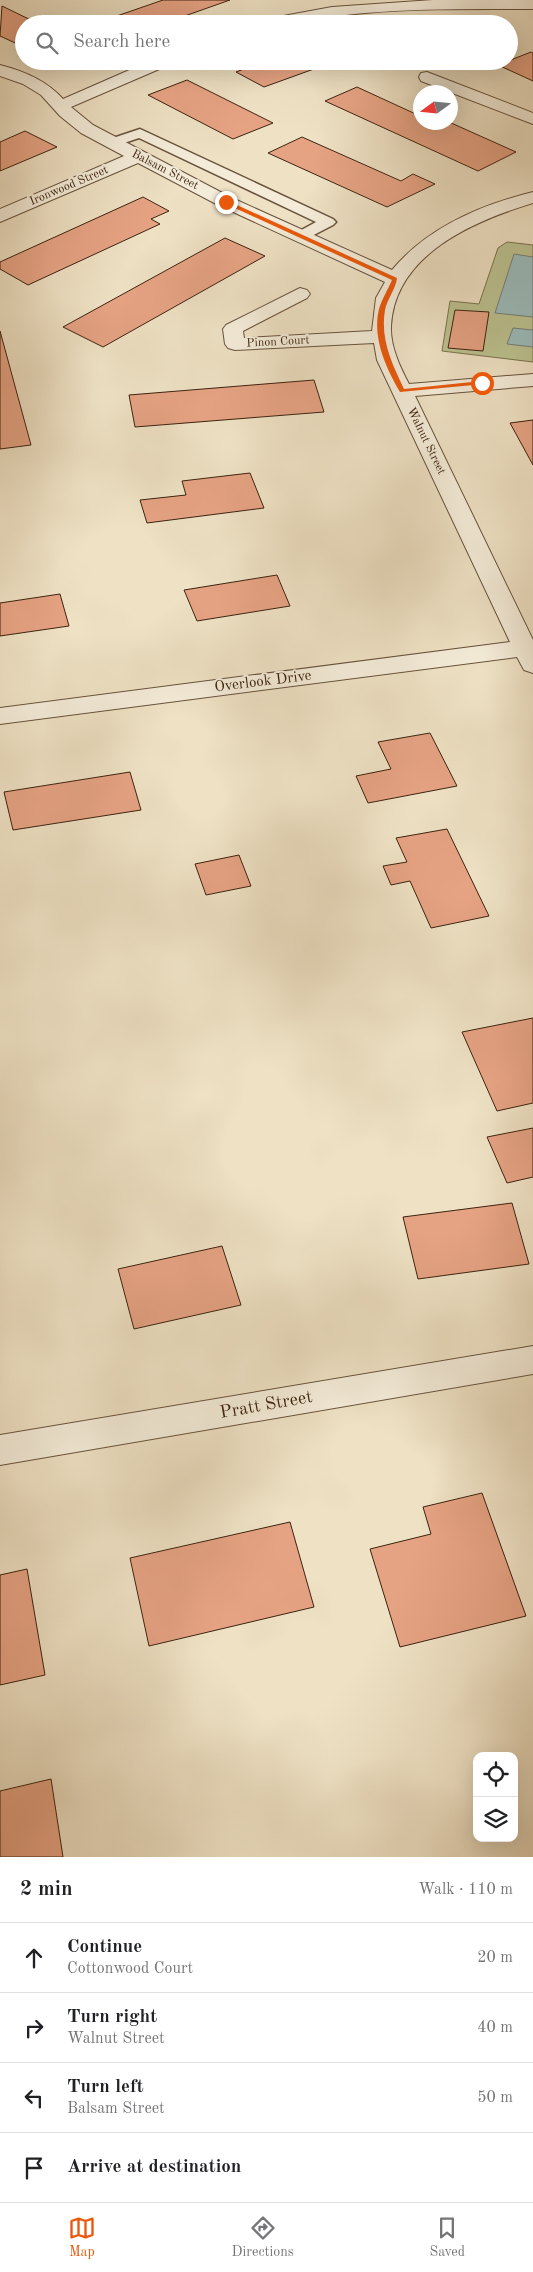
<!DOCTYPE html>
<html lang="en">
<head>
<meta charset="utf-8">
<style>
	:root { --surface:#fff; --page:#f2f2f2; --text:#202124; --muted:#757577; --line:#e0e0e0; --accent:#ea580c }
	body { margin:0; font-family:"Old Standard TT",serif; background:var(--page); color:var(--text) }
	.controls { position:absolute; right:15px; bottom:15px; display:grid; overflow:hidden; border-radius:10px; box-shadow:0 5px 20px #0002 }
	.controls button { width:45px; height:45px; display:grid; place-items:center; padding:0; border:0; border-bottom:1px solid var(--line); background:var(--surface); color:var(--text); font:25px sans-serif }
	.compass { position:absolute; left:413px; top:85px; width:45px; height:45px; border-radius:50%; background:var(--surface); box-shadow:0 5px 20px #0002; rotate:255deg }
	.stop { position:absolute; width:15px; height:15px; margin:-11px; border:4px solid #ea580c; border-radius:50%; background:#fff }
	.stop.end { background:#ea580c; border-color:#fff; box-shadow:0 1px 5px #0008 }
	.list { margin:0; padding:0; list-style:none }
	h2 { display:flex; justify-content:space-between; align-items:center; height:65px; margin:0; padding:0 20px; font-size:21px }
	h2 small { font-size:16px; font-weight:400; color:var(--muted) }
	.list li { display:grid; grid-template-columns:32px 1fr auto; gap:15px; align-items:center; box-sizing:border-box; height:70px; padding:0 20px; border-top:1px solid var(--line) }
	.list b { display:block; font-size:19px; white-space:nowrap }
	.list p { margin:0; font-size:16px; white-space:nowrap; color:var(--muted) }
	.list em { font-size:16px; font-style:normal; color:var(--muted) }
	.icon { flex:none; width:28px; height:28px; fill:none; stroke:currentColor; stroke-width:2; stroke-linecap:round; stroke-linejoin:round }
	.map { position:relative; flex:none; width:533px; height:1857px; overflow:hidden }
	.search { position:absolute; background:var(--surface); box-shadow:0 5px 20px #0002; left:15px; right:15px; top:15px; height:55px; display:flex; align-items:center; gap:12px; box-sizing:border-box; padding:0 18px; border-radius:28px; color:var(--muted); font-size:19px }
	.sheet { height:345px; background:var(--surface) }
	nav { display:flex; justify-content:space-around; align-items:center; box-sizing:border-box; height:70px; border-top:1px solid var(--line); background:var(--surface); font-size:14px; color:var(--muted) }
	nav a { display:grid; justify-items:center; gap:2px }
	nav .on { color:var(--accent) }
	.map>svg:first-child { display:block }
</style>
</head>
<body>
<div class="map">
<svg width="533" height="1857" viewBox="0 0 533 1857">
	<rect width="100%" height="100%" fill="#eee1c4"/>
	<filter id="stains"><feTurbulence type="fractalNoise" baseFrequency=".004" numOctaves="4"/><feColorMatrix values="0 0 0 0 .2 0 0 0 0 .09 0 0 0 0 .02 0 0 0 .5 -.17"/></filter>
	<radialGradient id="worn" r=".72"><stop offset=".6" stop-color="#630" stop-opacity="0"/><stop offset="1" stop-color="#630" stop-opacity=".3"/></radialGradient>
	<!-- green -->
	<path fill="#bcc291" stroke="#7c7250" d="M491,19L492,24H419V20Z
		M507,242L533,245V362L442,351L450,301L479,304L498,248Z"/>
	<!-- water -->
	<path fill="#9cbcbc" stroke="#767f77" d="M514,254L533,257V317L495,313Z
		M513,328L533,330V347L507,344Z"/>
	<!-- building -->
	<path fill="#e6a384" stroke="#3c230f" d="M163,0H230L162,24H123L111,18Z
		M2,6L39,24H24V47L0,36Z
		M531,52L533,53V81L498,65Z
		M78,61H106L91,67Z
		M265,61H336L264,87L236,72Z
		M187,80L273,123L233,139L148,95Z
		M357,87L420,116V122H449L516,152L478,171L325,101Z
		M25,131L57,147L0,171V142Z
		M302,137L401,181L413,174L435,184L387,207L268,153Z
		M143,197L169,211L151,219L160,224L28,285L0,269V262Z
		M225,238L265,256L103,347L63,327Z
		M455,310L489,312L483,351L448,348Z
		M0,331L31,445L0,449Z
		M314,380L324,412L135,427L129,395Z
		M533,420V465L510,423Z
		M250,473L264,508L147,523L140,500L186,495L182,481Z
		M277,575L290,606L197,621L184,590Z
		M60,594L69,626L0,636V603Z
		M430,733L457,786L368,803L356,776L391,769L378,742Z
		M130,772L141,810L13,830L4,792Z
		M447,829L489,916L431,928L410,881L391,885L383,866L407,862L396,838Z
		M239,855L251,886L206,895L195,864Z
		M533,1018V1103L497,1111L462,1032Z
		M533,1128V1177L507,1183L487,1137Z
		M512,1203L529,1264L418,1279L403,1217Z
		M222,1246L241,1305L134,1329L118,1269Z
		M482,1493L526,1616L400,1647L370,1549L431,1534L423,1507Z
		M290,1522L314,1607L149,1646L130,1558Z
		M27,1569L45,1675L0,1685V1575Z
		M51,1779L63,1857H0V1791Z"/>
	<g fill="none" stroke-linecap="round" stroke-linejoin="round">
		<defs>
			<path id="lane" d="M140,129L333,219L336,222L333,225L306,239H296L293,236L296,233L316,222L139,138L112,147L105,143L107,140Z"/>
			<path id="street" d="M433,0H533V9C477,9 421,8 365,13C330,16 295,24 259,24L261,21L267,19L332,7Z
				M150,61H173L171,64L71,107L93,125L232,198L392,270C427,228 480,205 533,192V203C474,221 395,254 391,326C390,346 400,367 409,384L533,374V386L415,396L533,640V673L524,670L517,657L0,724V708L510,642L377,360L374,343L235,350L228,348L225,344L223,329L226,325L300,288L307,290L310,294L307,298L243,331L244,338L372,331L376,298L385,282L220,206L138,163L0,222V209L124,156L81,133L60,116L41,95L23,84L0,76V65C24,71 46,80 63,99Z
				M427,72L533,113V124L421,81L419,77L421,73Z
				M533,1346V1374L0,1465V1435Z"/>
		</defs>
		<!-- lane casing -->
		<use href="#lane" stroke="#68523c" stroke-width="3"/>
		<!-- street casing -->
		<use href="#street" stroke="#68523c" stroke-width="2"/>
		<!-- lane -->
		<use href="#lane" fill="#f4ecd9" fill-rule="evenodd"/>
		<!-- street -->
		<use href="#street" fill="#f4ecd9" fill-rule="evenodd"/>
	</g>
	<!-- route -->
	<path fill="#ea580c" d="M226,200L397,278C396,289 387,299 385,310C380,339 392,364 404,389L482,381L484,384L400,392C386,368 372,338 379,309C382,299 388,289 392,280L224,203Z"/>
	<g text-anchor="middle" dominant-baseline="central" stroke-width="4" stroke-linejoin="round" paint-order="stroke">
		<!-- far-street labels -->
		<g font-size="12" fill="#3c230f" stroke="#f4ecd9">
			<text transform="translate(165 170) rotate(27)">Balsam Street</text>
			<text transform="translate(69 186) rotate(-23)">Ironwood Street</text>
			<text transform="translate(278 342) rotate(-3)">Pinon Court</text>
			<text transform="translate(426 441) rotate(64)">Walnut Street</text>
		</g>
		<!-- street labels -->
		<g font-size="15" fill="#3c230f" stroke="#f4ecd9">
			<text transform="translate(263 682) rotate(-7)">Overlook Drive</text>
		</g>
		<!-- near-street labels -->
		<g font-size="18" fill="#3c230f" stroke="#f4ecd9">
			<text transform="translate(266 1405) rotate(-10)">Pratt Street</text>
		</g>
	</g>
	<rect width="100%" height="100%" filter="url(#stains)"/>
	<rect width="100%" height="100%" fill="url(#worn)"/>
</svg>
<div class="controls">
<button><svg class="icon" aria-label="locate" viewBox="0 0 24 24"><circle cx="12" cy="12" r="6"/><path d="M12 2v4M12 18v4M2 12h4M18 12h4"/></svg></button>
<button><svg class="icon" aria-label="layers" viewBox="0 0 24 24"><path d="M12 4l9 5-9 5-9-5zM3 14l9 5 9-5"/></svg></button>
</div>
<svg class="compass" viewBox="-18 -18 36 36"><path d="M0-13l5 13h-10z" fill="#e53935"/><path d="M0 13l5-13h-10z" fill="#757577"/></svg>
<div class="stop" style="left:482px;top:383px"></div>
<div class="stop end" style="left:226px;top:202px"></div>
<div class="search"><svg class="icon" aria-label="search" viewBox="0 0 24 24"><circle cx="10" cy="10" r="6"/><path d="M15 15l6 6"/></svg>Search here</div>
</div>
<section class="sheet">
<h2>2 min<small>Walk · 110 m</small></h2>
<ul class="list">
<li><svg class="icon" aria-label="ahead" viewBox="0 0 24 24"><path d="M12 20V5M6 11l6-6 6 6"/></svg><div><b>Continue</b><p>Cottonwood Court</p></div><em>20 m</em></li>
<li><svg class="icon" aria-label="right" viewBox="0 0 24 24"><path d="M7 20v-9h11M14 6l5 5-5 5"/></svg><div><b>Turn right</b><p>Walnut Street</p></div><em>40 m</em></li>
<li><svg class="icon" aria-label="left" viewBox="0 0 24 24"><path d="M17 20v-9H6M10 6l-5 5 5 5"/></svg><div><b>Turn left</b><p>Balsam Street</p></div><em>50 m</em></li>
<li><svg class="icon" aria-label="arrive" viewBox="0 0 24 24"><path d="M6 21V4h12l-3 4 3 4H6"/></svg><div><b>Arrive at destination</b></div></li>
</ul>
</section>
<nav>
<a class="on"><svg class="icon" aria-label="map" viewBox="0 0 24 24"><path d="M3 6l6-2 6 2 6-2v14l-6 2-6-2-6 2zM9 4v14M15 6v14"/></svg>Map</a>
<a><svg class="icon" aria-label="directions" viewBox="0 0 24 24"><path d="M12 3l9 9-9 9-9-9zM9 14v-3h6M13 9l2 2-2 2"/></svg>Directions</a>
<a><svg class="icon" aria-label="saved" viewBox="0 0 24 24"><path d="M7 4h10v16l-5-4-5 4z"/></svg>Saved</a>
</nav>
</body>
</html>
